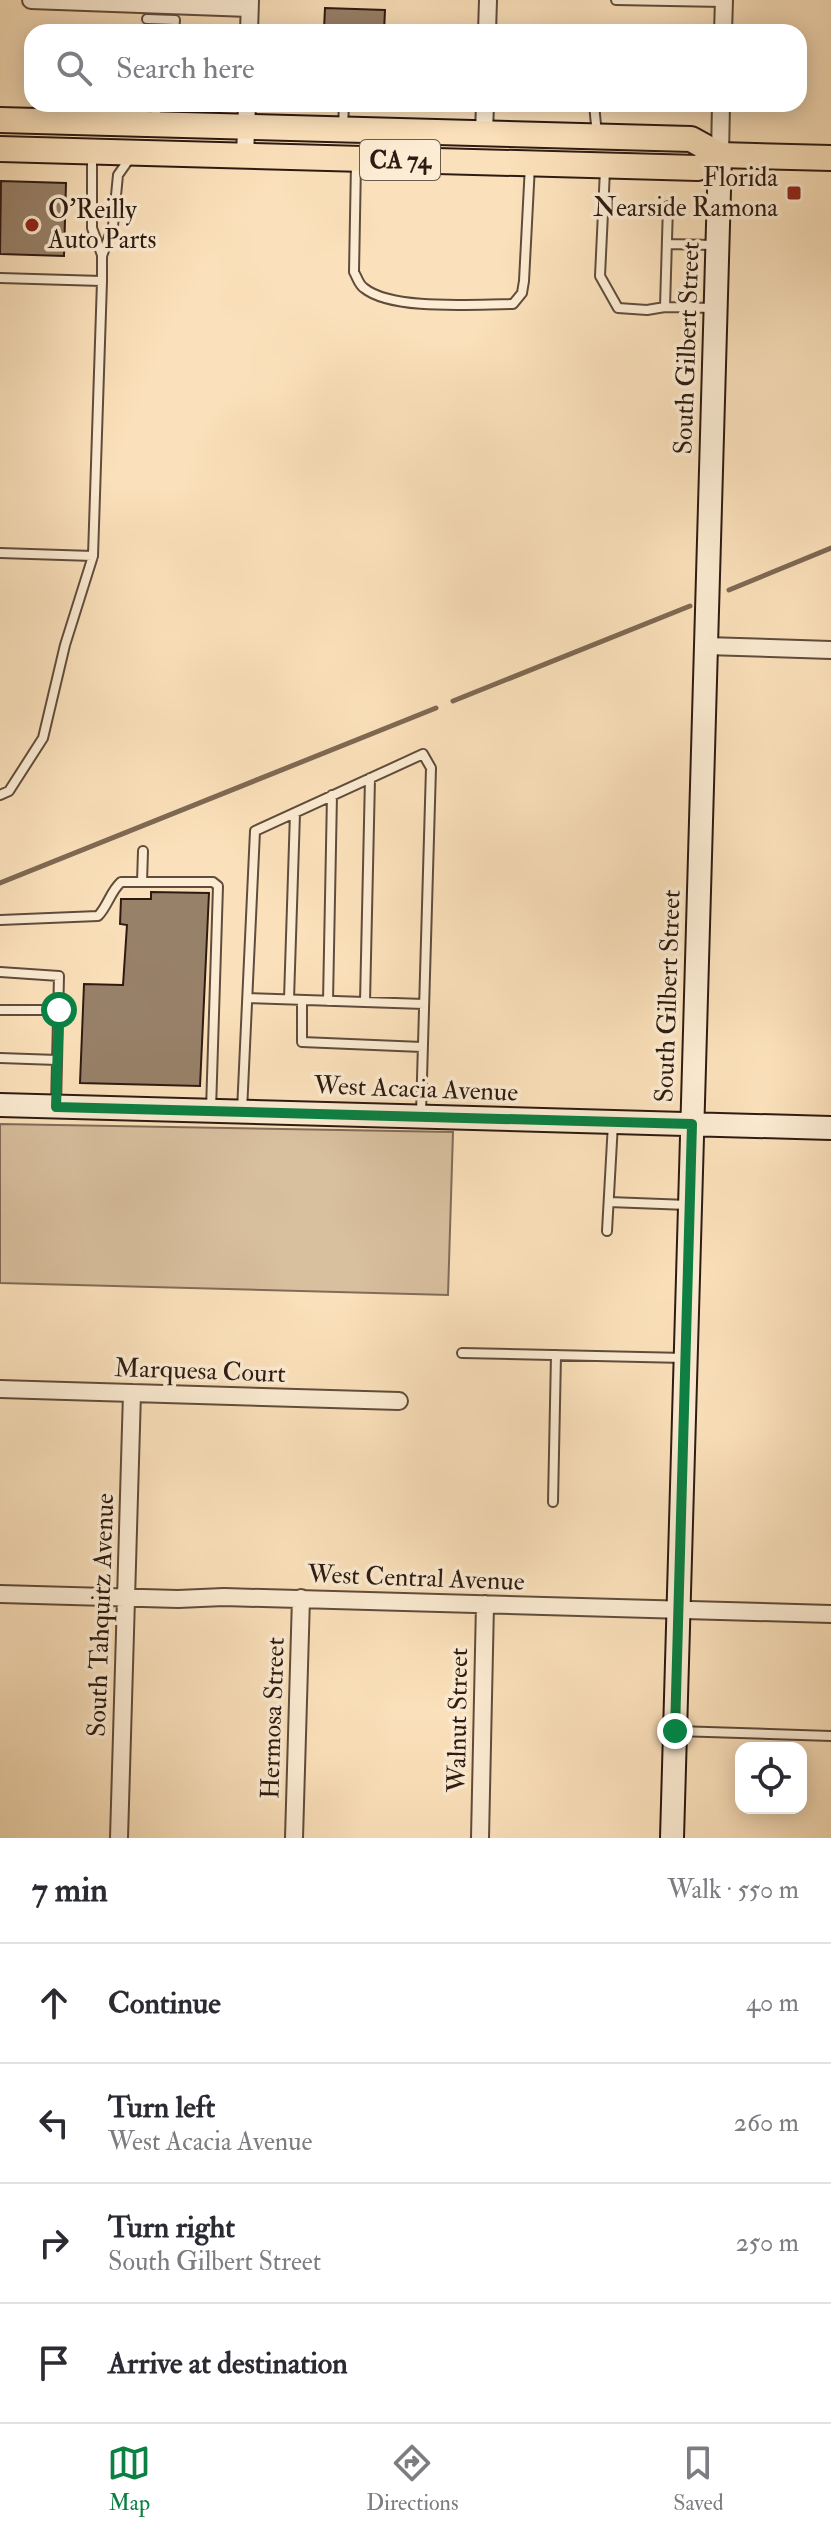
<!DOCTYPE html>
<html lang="en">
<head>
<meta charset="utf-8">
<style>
	:root { --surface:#fff; --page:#f7f7f7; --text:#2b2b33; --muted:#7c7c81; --line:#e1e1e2; --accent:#0b8043 }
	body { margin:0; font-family:"IM FELL Double Pica",serif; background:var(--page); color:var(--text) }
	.controls { position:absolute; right:24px; bottom:24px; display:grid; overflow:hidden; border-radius:16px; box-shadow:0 4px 20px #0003 }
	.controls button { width:72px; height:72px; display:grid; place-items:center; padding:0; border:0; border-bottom:2px solid var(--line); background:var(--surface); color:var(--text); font:40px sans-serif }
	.stop { position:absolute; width:24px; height:24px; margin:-18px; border:6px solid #0b8043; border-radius:50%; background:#fff }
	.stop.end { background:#0b8043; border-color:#fff; box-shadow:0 2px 8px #0008 }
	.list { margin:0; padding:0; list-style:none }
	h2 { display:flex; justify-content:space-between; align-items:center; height:104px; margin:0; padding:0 32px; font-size:34px }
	h2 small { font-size:26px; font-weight:400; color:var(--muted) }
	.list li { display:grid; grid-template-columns:52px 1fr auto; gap:24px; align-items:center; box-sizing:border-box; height:120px; padding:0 32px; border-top:2px solid var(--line) }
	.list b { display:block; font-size:30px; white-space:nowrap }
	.list p { margin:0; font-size:26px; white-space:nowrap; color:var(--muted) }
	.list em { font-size:26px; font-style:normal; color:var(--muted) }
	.icon { flex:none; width:44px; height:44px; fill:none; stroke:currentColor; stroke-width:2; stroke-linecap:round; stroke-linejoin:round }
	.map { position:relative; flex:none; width:831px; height:1838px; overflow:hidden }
	.search { position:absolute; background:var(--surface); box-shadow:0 4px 20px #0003; left:24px; right:24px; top:24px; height:88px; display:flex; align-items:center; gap:20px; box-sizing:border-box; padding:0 28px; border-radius:24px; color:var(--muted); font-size:30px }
	.sheet { height:584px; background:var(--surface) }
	nav { display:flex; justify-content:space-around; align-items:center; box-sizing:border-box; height:112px; border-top:2px solid var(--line); background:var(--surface); font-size:22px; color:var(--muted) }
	nav a { display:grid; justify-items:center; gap:4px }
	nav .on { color:var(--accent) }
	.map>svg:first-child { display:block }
</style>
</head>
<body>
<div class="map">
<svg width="831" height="1838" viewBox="0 0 831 1838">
	<rect width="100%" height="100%" fill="#fbe1bb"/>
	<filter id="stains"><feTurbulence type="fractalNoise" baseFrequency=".0025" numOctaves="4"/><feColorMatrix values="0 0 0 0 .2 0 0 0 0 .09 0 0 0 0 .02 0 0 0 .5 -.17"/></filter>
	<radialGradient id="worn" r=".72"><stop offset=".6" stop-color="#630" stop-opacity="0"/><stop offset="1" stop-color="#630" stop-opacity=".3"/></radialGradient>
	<!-- green -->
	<path fill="#d8bf9e" stroke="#826c58" stroke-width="2" d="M0,1124L453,1132L448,1295L0,1283Z"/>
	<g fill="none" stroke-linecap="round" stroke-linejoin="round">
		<!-- stream -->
		<path stroke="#7f6954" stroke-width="5" d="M729,590L831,548
			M453,701L690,606
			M0,883L436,708"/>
	</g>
	<!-- building -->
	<path fill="#988169" stroke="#2d1a11" stroke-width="2" d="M325,8L385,10L384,32L324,29Z
		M1,181L66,183L64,256L0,254Z
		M151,892L209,893L200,1086L80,1083L84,984L123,985L127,925L120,924L121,899H151Z"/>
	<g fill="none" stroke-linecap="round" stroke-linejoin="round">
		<defs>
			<path id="lane" d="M616,0L723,2
				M147,19L175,20L174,32
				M594,104L597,135
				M156,120V104
				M343,127L344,104
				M92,154V228L102,255
				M356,163L354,272C357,277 359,285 364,288C392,311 476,304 513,304L522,293L524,281L530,165
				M605,170L600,276L618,308L647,310L665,307
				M668,206L665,307L715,308
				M667,244L714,245
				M0,278L102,281L93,556L0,553
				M102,281V256L113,226L118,175L130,158
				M0,795L9,791L43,738L65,645L93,556
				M142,882L143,851
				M0,920L98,916C108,906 110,892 121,882H213L218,886L211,1110
				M0,972L59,976L56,1106
				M248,998L424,1004
				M289,999L295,813
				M302,1000V1042L422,1047
				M328,1001L332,795
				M365,1002L370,778
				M0,1010H59
				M0,1058L57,1060
				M242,1111L255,831L423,754L431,768L421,1113
				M609,1202L688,1205
				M607,1231L613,1123
				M462,1353L685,1358
				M553,1502L556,1355
				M676,1731L831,1736"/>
			<path id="street" d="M31,0L249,8
				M249,32L250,0
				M487,32L488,0
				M723,32L724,0
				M484,133L485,104
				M720,155L721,104
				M245,156L247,104
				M706,646L831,650
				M0,1389L399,1401
				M0,1594L178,1599L224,1597L831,1614
				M119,1838L132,1393
				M294,1838L301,1598
				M480,1838L485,1604"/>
			<path id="secondary" d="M0,1105L831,1128
				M672,1838L720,155"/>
			<path id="primary" d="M0,120L691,139L720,155L831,158
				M0,149L698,168L720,155"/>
		</defs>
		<!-- lane casing -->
		<use href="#lane" stroke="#604c3c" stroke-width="12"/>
		<!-- street casing -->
		<use href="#street" stroke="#604c3c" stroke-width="20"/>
		<!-- secondary casing -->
		<use href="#secondary" stroke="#2d1a11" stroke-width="26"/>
		<!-- primary casing -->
		<use href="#primary" stroke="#2d1a11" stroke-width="28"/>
		<!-- lane -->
		<use href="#lane" stroke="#fcecd3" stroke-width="8"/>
		<!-- street -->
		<use href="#street" stroke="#fcecd3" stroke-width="16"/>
		<!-- secondary -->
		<use href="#secondary" stroke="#fcecd3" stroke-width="22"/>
		<!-- primary -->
		<use href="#primary" stroke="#fbe1bb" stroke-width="24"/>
	</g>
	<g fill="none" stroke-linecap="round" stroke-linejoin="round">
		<!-- route -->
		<path stroke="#0b8043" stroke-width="10" d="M59,1010L56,1107L692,1124L675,1731"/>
	</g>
	<!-- markers -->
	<g fill="#8f2418" stroke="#fcecd3" stroke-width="3">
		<rect x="786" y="185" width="16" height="16" rx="4"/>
		<circle cx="32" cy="225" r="8"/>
	</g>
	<g text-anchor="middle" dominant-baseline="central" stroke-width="7" stroke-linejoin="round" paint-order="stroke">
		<!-- shield labels -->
		<rect fill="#fcecd3" stroke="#6b594b" stroke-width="2" x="360" y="140" width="80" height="40" rx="6"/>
		<g font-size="24" font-weight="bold" fill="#2d1a11">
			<text x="400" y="160">CA 74</text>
		</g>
		<!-- poi labels -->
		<g font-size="26" fill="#2d1a11" stroke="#fcecd3" text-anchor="end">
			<text x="778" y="178">Florida<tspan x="778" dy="30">Nearside Ramona</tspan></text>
			<text x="48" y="210" text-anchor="start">O'Reilly<tspan x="48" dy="30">Auto Parts</tspan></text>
		</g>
		<!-- street labels -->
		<g font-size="26" fill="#2d1a11" stroke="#fcecd3">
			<text transform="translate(687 348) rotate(-88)">South Gilbert Street</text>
			<text transform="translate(668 996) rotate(-88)">South Gilbert Street</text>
			<text transform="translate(416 1089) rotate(2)">West Acacia Avenue</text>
			<text transform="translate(200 1371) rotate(2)">Marquesa Court</text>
			<text transform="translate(416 1578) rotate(2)">West Central Avenue</text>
			<text transform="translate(101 1615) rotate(-88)">South Tahquitz Avenue</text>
			<text transform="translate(273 1718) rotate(-88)">Hermosa Street</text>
			<text transform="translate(458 1720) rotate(-89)">Walnut Street</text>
		</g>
	</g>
	<rect width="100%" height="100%" filter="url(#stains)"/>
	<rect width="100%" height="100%" fill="url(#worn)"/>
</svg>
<div class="controls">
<button><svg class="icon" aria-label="locate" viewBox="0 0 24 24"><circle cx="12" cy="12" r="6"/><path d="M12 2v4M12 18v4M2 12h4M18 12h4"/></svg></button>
</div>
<div class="stop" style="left:59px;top:1010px"></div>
<div class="stop end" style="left:675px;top:1731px"></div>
<div class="search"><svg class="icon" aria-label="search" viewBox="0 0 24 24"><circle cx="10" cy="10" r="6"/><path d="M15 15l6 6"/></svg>Search here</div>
</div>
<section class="sheet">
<h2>7 min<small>Walk · 550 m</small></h2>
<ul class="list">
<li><svg class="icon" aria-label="ahead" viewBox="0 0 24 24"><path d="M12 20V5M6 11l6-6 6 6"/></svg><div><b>Continue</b></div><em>40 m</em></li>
<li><svg class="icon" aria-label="left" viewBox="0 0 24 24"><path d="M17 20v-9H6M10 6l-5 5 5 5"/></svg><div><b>Turn left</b><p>West Acacia Avenue</p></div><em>260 m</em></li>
<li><svg class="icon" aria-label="right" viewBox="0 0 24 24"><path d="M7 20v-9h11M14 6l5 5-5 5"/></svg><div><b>Turn right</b><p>South Gilbert Street</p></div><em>250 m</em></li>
<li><svg class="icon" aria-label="arrive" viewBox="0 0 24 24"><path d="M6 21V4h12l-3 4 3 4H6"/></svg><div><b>Arrive at destination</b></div></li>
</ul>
</section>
<nav>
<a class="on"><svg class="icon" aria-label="map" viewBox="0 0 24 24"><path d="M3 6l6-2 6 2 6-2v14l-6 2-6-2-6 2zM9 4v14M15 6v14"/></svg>Map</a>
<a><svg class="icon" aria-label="directions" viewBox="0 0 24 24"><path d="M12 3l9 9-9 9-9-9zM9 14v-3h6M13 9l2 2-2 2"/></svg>Directions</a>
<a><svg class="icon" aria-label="saved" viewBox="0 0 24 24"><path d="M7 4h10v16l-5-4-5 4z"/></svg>Saved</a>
</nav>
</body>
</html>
